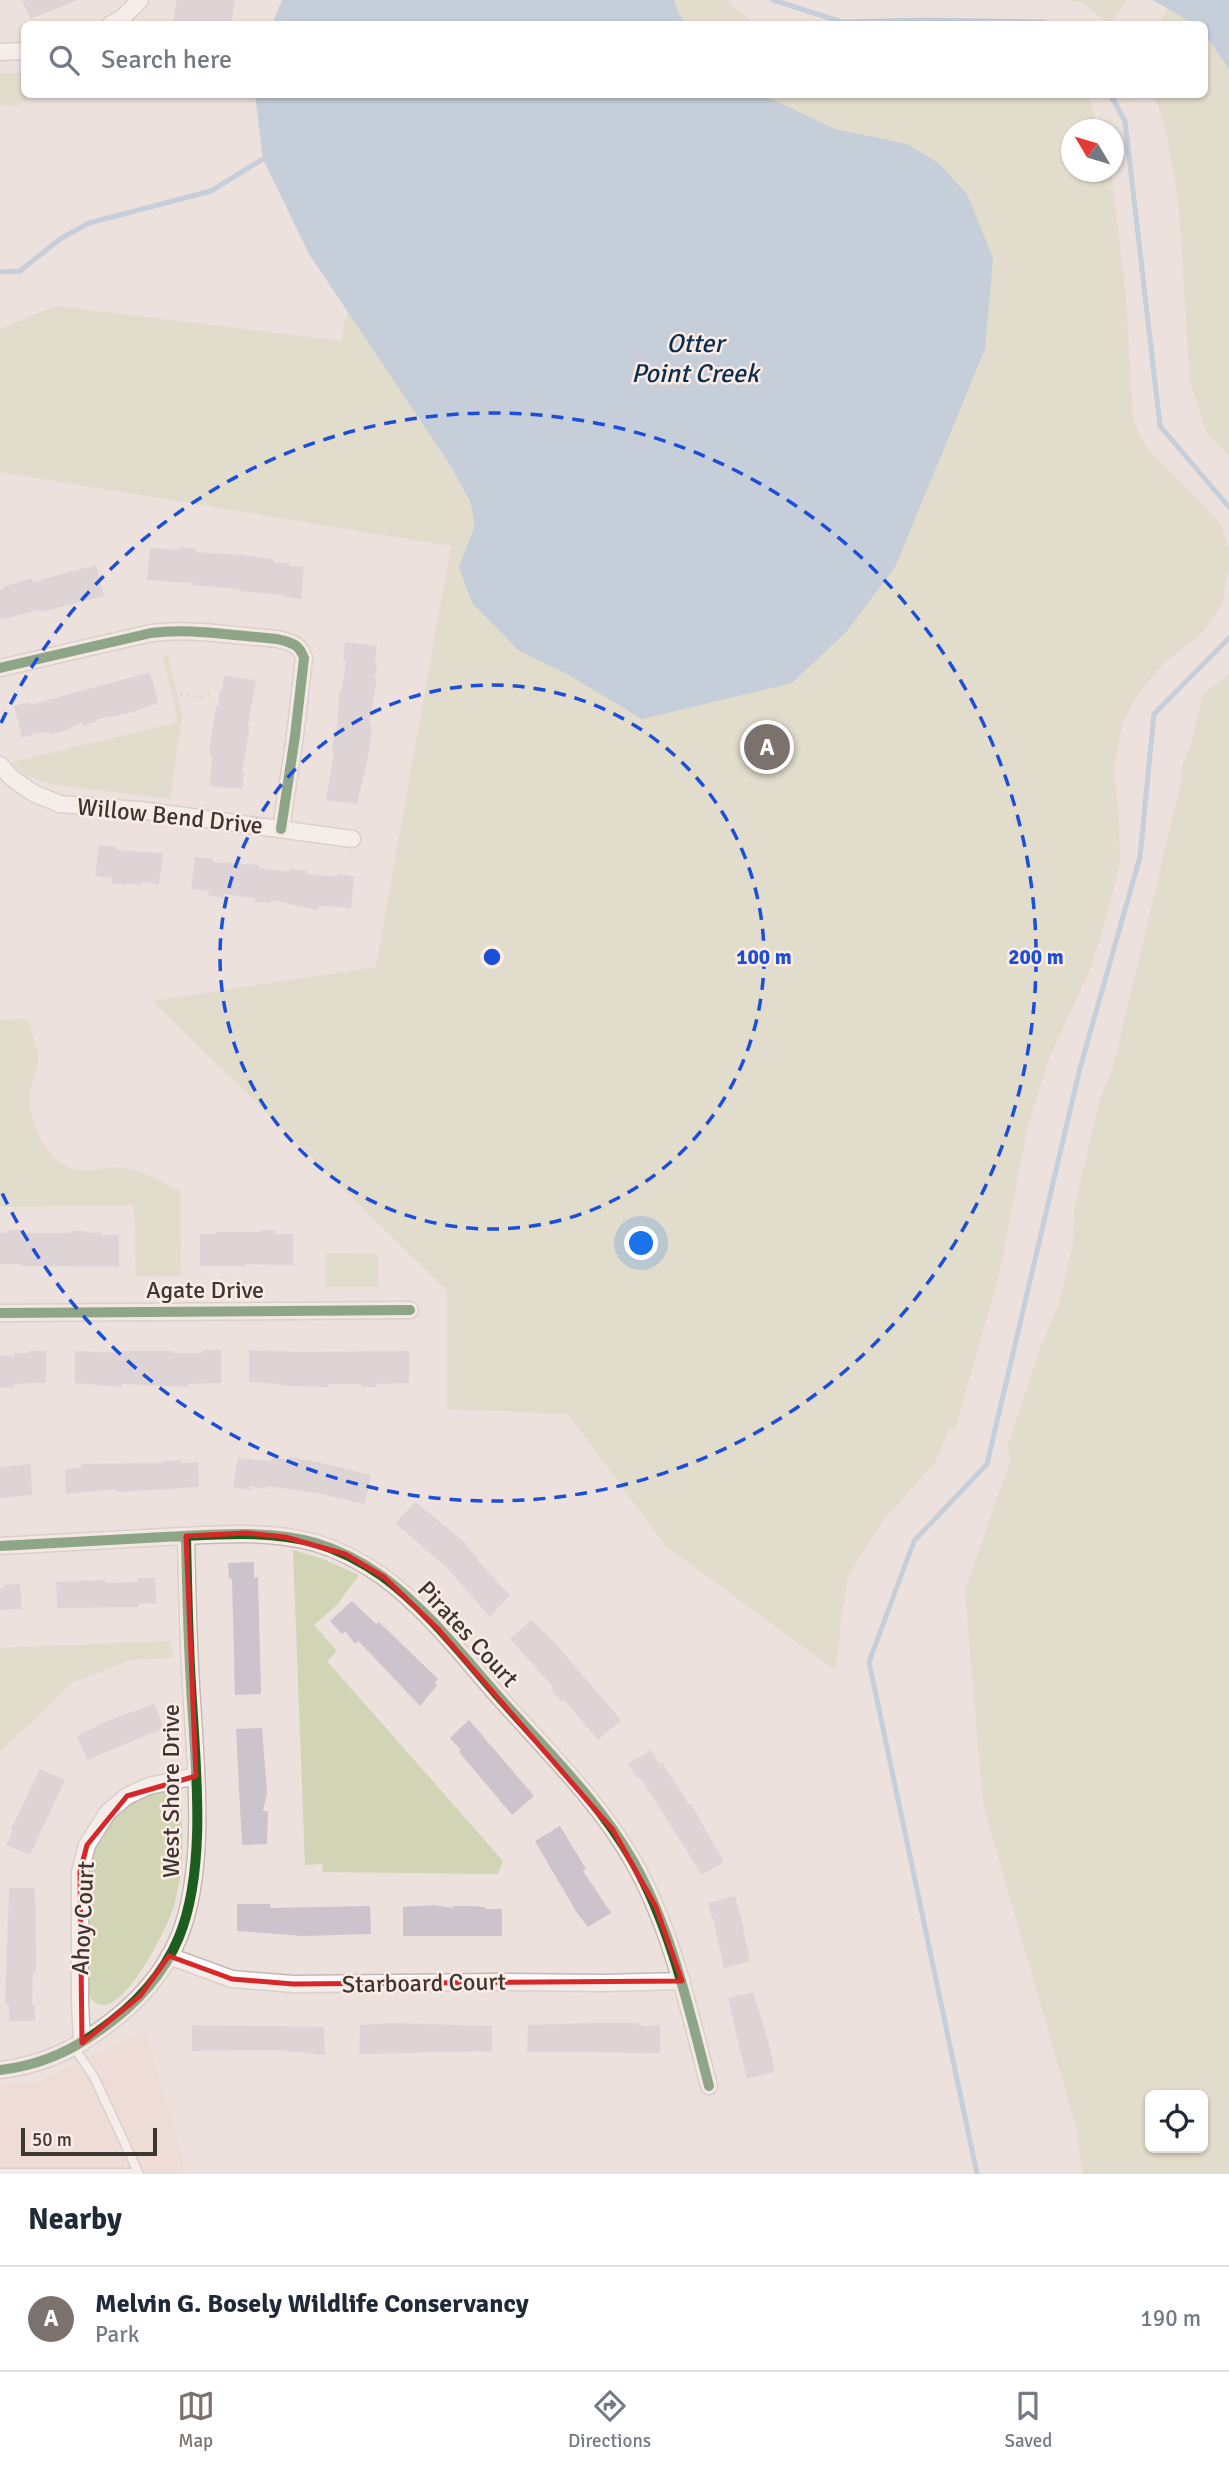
<!DOCTYPE html>
<html lang="en">
<head>
<meta charset="utf-8">
<style>
	:root { --surface:#fff; --page:#f6f6f7; --text:#1f2937; --muted:#747a83; --line:#e0e1e3; --accent:#7b726e }
	body { margin:0; font-family:Signika,sans-serif; background:var(--page); color:var(--text) }
	.controls { position:absolute; right:21px; bottom:21px; display:grid; overflow:hidden; border-radius:10px; box-shadow:0 2px 5px #0004 }
	.controls button { width:63px; height:63px; display:grid; place-items:center; padding:0; border:0; border-bottom:2px solid var(--line); background:var(--surface); color:var(--text); font:35px sans-serif }
	.compass { position:absolute; left:1061px; top:119px; width:63px; height:63px; border-radius:50%; background:var(--surface); box-shadow:0 2px 5px #0004; rotate:308deg }
	.scale { position:absolute; left:21px; bottom:18px; width:136px; box-sizing:border-box; padding-left:7px; border:4px solid #3e3632; border-top:0; font-size:19px; line-height:24px; white-space:nowrap; color:#3e3632; -webkit-text-stroke:5px #fdece5; paint-order:stroke }
	.you { position:absolute; left:642px; top:1244px; width:24px; height:24px; margin:-18px; border:5px solid #fff; border-radius:50%; background:#1a73e8; box-shadow:0 0 0 10px #1a73e833 }
	.badge { display:grid; place-items:center; width:46px; height:46px; border-radius:50%; background:var(--accent); color:#fff; font-size:23px; font-weight:700 }
	.pin { position:absolute; translate:-50% -50%; border:4px solid #fff; box-shadow:0 2px 7px #0006 }
	.list { margin:0; padding:0; list-style:none }
	h2 { display:flex; justify-content:space-between; align-items:center; height:91px; margin:0; padding:0 28px; font-size:30px }
	h2 small { font-size:23px; font-weight:400; color:var(--muted) }
	.list li { display:grid; grid-template-columns:46px 1fr auto; gap:21px; align-items:center; box-sizing:border-box; height:105px; padding:0 28px; border-top:2px solid var(--line) }
	.list b { display:block; font-size:26px; white-space:nowrap }
	.list p { margin:0; font-size:23px; white-space:nowrap; color:var(--muted) }
	.list em { font-size:23px; font-style:normal; color:var(--muted) }
	.icon { flex:none; width:38px; height:38px; fill:none; stroke:currentColor; stroke-width:2; stroke-linecap:round; stroke-linejoin:round }
	.map { position:relative; flex:none; width:1229px; height:2174px; overflow:hidden }
	.search { position:absolute; background:var(--surface); box-shadow:0 2px 5px #0004; left:21px; right:21px; top:21px; height:77px; display:flex; align-items:center; gap:18px; box-sizing:border-box; padding:0 24px; border-radius:10px; color:var(--muted); font-size:26px }
	.sheet { height:196px; background:var(--surface) }
	nav { display:flex; justify-content:space-around; align-items:center; box-sizing:border-box; height:98px; border-top:2px solid var(--line); background:var(--surface); font-size:19px; color:var(--muted) }
	nav a { display:grid; justify-items:center; gap:4px }
	nav .on { color:var(--accent) }
	.map>svg:first-child { display:block }
</style>
</head>
<body>
<div class="map">
<svg width="1229" height="2174" viewBox="0 0 1229 2174">
	<rect width="100%" height="100%" fill="#ece1dc"/>
	<!-- built -->
	<path fill="#edd8cf" d="M145,2031L183,2158V2174H0V2084L36,2083Z"/>
	<!-- green -->
	<path fill="#d2d5b5" fill-rule="evenodd" d="M410,0H728L735,9L755,24H405Z
		M1069,0H1126V1L1109,24L1082,3Z
		M1170,4L1229,30V456L1207,433L1190,381L1179,206L1165,125L1154,95L1204,94V24H1159Z
		M0,73H20L24,77L27,100L19,106L0,105Z
		M391,95H1085L1091,104L1098,129L1072,130V172H1111L1126,297L1133,421L1148,450L1220,523L1229,549V571L1222,604L1201,634L1164,663L1135,698L1122,725L1114,768L1119,818L1120,863L1104,926L1088,974L1050,1056L1028,1125L999,1275L955,1429H949L935,1463L883,1520L847,1578L835,1670L666,1546L568,1414L447,1409V1291L153,1001L376,967L451,546L0,472V329L55,306L341,341Z
		M168,655L182,715L170,799L50,784L30,777L10,763L178,722L163,657Z
		M1229,674V2174H1083L1077,2131L983,1803L965,1591L1011,1458L1007,1448L1040,1349L1059,1304L1073,1244L1074,1208L1102,1093L1113,1068L1181,783V768L1191,744L1203,694ZM1150,2095H1203V2148H1150Z
		M28,1019C30,1031 39,1050 38,1061C36,1078 26,1088 30,1108C34,1132 52,1169 81,1170C96,1171 111,1166 125,1168C143,1170 163,1183 180,1191L181,1276H136L134,1205L0,1207V1020Z
		M326,1253L378,1254V1287H325Z
		M293,1550L323,1559L359,1575L337,1605L314,1625L337,1651L327,1661L503,1861L498,1874L323,1872L322,1864L305,1865Z
		M170,1641L174,1658L130,1660L72,1683L0,1752V1648Z
		M168,1788C185,1797 181,1808 182,1825C184,1853 181,1880 174,1906C168,1927 112,2042 88,1993V1872L95,1844L113,1817L140,1796Z"/>
	<!-- water -->
	<path fill="#96b5d4" d="M282,0H674L678,13L687,24H272Z
		M1153,0H1229V69L1205,34L1204,24H1194Z
		M255,95H763L835,129L907,144L938,163L967,194L993,258L985,349L895,567L847,631L792,683L642,719L569,675L518,650L472,603L459,567L475,525L470,501L449,463L309,254L263,159Z"/>
	<g fill="none" stroke-linecap="round" stroke-linejoin="round">
		<!-- stream -->
		<path stroke="#96b5d4" stroke-width="5" d="M773,0L842,22L924,20L1045,22L1048,24
			M1110,94L1125,121L1160,426L1229,507
			M0,272L20,271L60,239L89,223L211,191L263,159
			M977,2174L869,1662L914,1541L987,1464L1080,1068L1140,857L1154,714L1229,638"/>
	</g>
	<!-- building -->
	<path fill="#ccc3cc" d="M22,0H76V1L30,19Z
		M177,0H235L231,24H172Z
		M181,547L196,549V552L243,555L275,560L274,563H289V566L304,567L301,599L285,597V595L239,591V589L192,585L193,583L147,580L150,548L180,550Z
		M96,565L104,596L41,612L40,610L0,620V590L3,589V587L32,578L33,582Z
		M345,642L377,646L375,664H377L375,678L377,679L369,725L372,726L368,758L357,804L326,800L334,754L332,753L334,736H336L340,689L342,690L346,660H343Z
		M150,672L158,703L129,713L98,719V721L83,726L82,722L66,730L51,734L50,732L37,733L22,738L14,706L29,702L30,705Z
		M224,676L256,680L248,725L250,726L242,772H244L242,789L210,786L212,754H209L216,706H218L220,691L222,692Z
		M99,845L116,847V850L163,853L159,884L142,882L141,885L126,883V885L111,883L112,878L95,876Z
		M195,857L213,859V862L259,865V868L289,872L290,869L308,871L307,874L337,877V874L354,876L351,908L318,906L317,910L271,900V903L255,902V898L224,894L223,898L208,895L209,891L191,889Z
		M7,1230H22V1233H71L72,1231H85V1233L101,1232V1235H119V1267L21,1266V1264H0V1233H7Z
		M261,1230H275V1234H293V1265L246,1264V1266H200V1234H216V1232H261Z
		M203,1350H221V1383L188,1384V1387L122,1384V1387L75,1383V1351L123,1353V1351H173V1353H202Z
		M249,1350L297,1352L409,1351V1383L376,1384V1387H361V1384H328V1387L281,1386V1384L249,1382Z
		M28,1351H46V1383H28L14,1385V1388L0,1387V1355L14,1356V1353H28Z
		M272,1457L289,1460V1457L322,1463L371,1475L365,1504L316,1493L267,1486L266,1489L250,1486V1490L233,1487L238,1458L271,1461Z
		M181,1460V1463L198,1462L199,1487L116,1492L115,1489L66,1494L65,1469L81,1468V1464L164,1463V1461Z
		M31,1464L32,1495L0,1498V1467Z
		M415,1502L467,1544L466,1546L478,1558L476,1559L510,1595L490,1617L446,1567L395,1523Z
		M254,1562V1578L258,1577L261,1694L235,1695L232,1579H229L228,1563Z
		M138,1578H155L156,1603L139,1604V1607L57,1608L56,1582L105,1580V1583L138,1582Z
		M20,1584L22,1609L0,1610V1588H4L3,1585Z
		M352,1601L376,1624L379,1622L438,1679L435,1683L437,1685L420,1706L370,1653L358,1641L355,1644L345,1631L342,1634L330,1621Z
		M531,1620L555,1643L621,1720L598,1740L564,1700L562,1702L551,1690L554,1688L510,1639Z
		M154,1704L164,1728L87,1760L77,1736L107,1721Z
		M469,1720L534,1796L512,1815L459,1752L461,1750L450,1738Z
		M262,1728L267,1793L263,1811H268L267,1844L242,1845L236,1729Z
		M651,1750L660,1764L662,1762L689,1805L691,1804L724,1862L702,1875L640,1777L637,1778L628,1764Z
		M40,1769L65,1780L30,1855L6,1845L13,1830L11,1829Z
		M560,1826L586,1869L583,1871L611,1913L588,1927L577,1913L535,1841Z
		M9,1888H35L36,1971H33L32,2005H35V2021H9V2005H5Z
		M735,1896L744,1928L743,1929L750,1961L724,1968L713,1918H712L708,1903Z
		M237,1904H270L271,1908L370,1906L371,1934L303,1936L237,1931Z
		M434,1905L453,1908V1906H469L485,1907V1909H502V1936H403V1907Z
		M753,1992L768,2040L775,2072L747,2079L728,1998Z
		M394,2023L492,2026V2051L359,2054L360,2025Z
		M593,2023H636L643,2026L660,2025V2053L527,2052L528,2025Z
		M192,2025L324,2027L325,2055L275,2050L192,2051Z"/>
	<g fill="none" stroke-linecap="round" stroke-linejoin="round">
		<defs>
			<path id="service" d="M74,2047L94,2077L139,2174
				M0,2173H138"/>
			<path id="minor" d="M111,24L121,19L140,0
				M0,52L24,51
				M0,668L151,633C184,629 213,633 246,636C262,638 280,637 295,645C300,648 302,653 304,658L295,736L281,829
				M0,765L12,778L33,793L60,804L140,810L352,839
				M0,1313L410,1310
				M0,1546C55,1543 109,1540 164,1537C214,1535 266,1529 316,1543C339,1550 362,1562 382,1576C427,1609 463,1656 500,1698C546,1750 598,1800 633,1861C672,1930 689,2010 709,2086
				M169,1956L232,1979L293,1984L503,1982L603,1983L682,1981
				M82,2043L80,2002V1872L87,1845L108,1812L127,1796L149,1786L196,1776
				M0,2070C36,2066 68,2053 97,2032C132,2008 163,1976 179,1937C208,1866 195,1760 191,1685C188,1635 187,1586 186,1536"/>
		</defs>
		<!-- service casing -->
		<use href="#service" stroke="#c2b9b5" stroke-width="11"/>
		<!-- minor casing -->
		<use href="#minor" stroke="#c2b9b5" stroke-width="19"/>
		<!-- path -->
		<path stroke="#c9c4c3" stroke-width="3.5" stroke-dasharray="2 5" stroke-linecap="butt" d="M180,694L202,697L210,695"/>
		<!-- service -->
		<use href="#service" stroke="#fcfafa" stroke-width="8"/>
		<!-- minor -->
		<use href="#minor" stroke="#fcfafa" stroke-width="16"/>
		<defs>
			<path id="cycleway" d="M0,668L151,633C184,629 213,633 246,636C262,638 280,637 295,645C300,648 302,653 304,658L295,736L281,829
				M0,1313L410,1310
				M0,1546C55,1543 109,1540 164,1537C214,1535 266,1529 316,1543C339,1550 362,1562 382,1576C427,1609 463,1656 500,1698C546,1750 598,1800 633,1861C672,1930 689,2010 709,2086
				M0,2070C36,2066 68,2053 97,2032C132,2008 163,1976 179,1937C208,1866 195,1760 191,1685C188,1635 187,1586 186,1536"/>
		</defs>
		<!-- cycleway casing -->
		<use href="#cycleway" stroke="#fdece5" stroke-width="15"/>
		<!-- cycleway -->
		<use href="#cycleway" stroke="#1b5e20" stroke-width="10"/>
	</g>
	<!-- marked area -->
	<path d="M0 0H1229V2174H0ZM247,1533L285,1537L345,1554L384,1577L437,1628L613,1830L656,1907L682,1981L293,1984L232,1979L169,1956L140,1996L82,2043L80,1872L87,1845L127,1796L196,1776L186,1536Z" fill="#ece1dc" fill-opacity=".55" fill-rule="evenodd"/>
	<path fill="none" stroke="#d62828" stroke-width="5" stroke-linejoin="round" d="M247,1533L285,1537L345,1554L384,1577L437,1628L613,1830L656,1907L682,1981L293,1984L232,1979L169,1956L140,1996L82,2043L80,1872L87,1845L127,1796L196,1776L186,1536Z"/>
	<!-- distance rings -->
	<g fill="none" stroke="#1d4ed8" stroke-width="3.5" stroke-dasharray="12 9">
		<circle cx="492" cy="957" r="272"/>
		<path d="M1 723A544 544 0 1 1 1 1191"/>
	</g>
	<g text-anchor="middle" dominant-baseline="central" stroke-width="5" stroke-linejoin="round" paint-order="stroke">
		<!-- street labels -->
		<g font-size="24" fill="#3e3632" stroke="#fdece5">
			<text transform="translate(170 816) rotate(6)">Willow Bend Drive</text>
			<text x="205" y="1290">Agate Drive</text>
			<text transform="translate(468 1634) rotate(47)">Pirates Court</text>
			<text transform="translate(171 1791) rotate(-90)">West Shore Drive</text>
			<text transform="translate(83 1918) rotate(-87)">Ahoy Court</text>
			<text transform="translate(424 1983) rotate(-1)">Starboard Court</text>
		</g>
		<!-- water labels -->
		<g font-size="26" font-style="italic" fill="#0a2f4e" stroke="#fdece5">
			<text x="695" y="344">Otter<tspan x="695" dy="30">Point Creek</tspan></text>
		</g>
	</g>
	<circle cx="492" cy="957" r="10" fill="#1d4ed8" stroke="#fdece5" stroke-width="3.5"/>
	<g font-size="21" text-anchor="middle" font-weight="bold" fill="#1d4ed8" stroke="#fdece5" stroke-width="5" stroke-linejoin="round" paint-order="stroke">
		<text x="764" y="964">100 m</text>
		<text x="1036" y="964">200 m</text>
	</g>
</svg>
<div class="controls">
<button><svg class="icon" aria-label="locate" viewBox="0 0 24 24"><circle cx="12" cy="12" r="6"/><path d="M12 2v4M12 18v4M2 12h4M18 12h4"/></svg></button>
</div>
<svg class="compass" viewBox="-18 -18 36 36"><path d="M0-13l5 13h-10z" fill="#e53935"/><path d="M0 13l5-13h-10z" fill="#747a83"/></svg>
<div class="scale">50 m</div>
<div class="you"></div>
<div class="pin badge" style="left:767px;top:747px">A</div>
<div class="search"><svg class="icon" aria-label="search" viewBox="0 0 24 24"><circle cx="10" cy="10" r="6"/><path d="M15 15l6 6"/></svg>Search here</div>
</div>
<section class="sheet">
<h2>Nearby<small></small></h2>
<ul class="list">
<li><span class="badge">A</span><div><b>Melvin G. Bosely Wildlife Conservancy</b><p>Park</p></div><em>190 m</em></li>
</ul>
</section>
<nav>
<a class="on"><svg class="icon" aria-label="map" viewBox="0 0 24 24"><path d="M3 6l6-2 6 2 6-2v14l-6 2-6-2-6 2zM9 4v14M15 6v14"/></svg>Map</a>
<a><svg class="icon" aria-label="directions" viewBox="0 0 24 24"><path d="M12 3l9 9-9 9-9-9zM9 14v-3h6M13 9l2 2-2 2"/></svg>Directions</a>
<a><svg class="icon" aria-label="saved" viewBox="0 0 24 24"><path d="M7 4h10v16l-5-4-5 4z"/></svg>Saved</a>
</nav>
</body>
</html>
